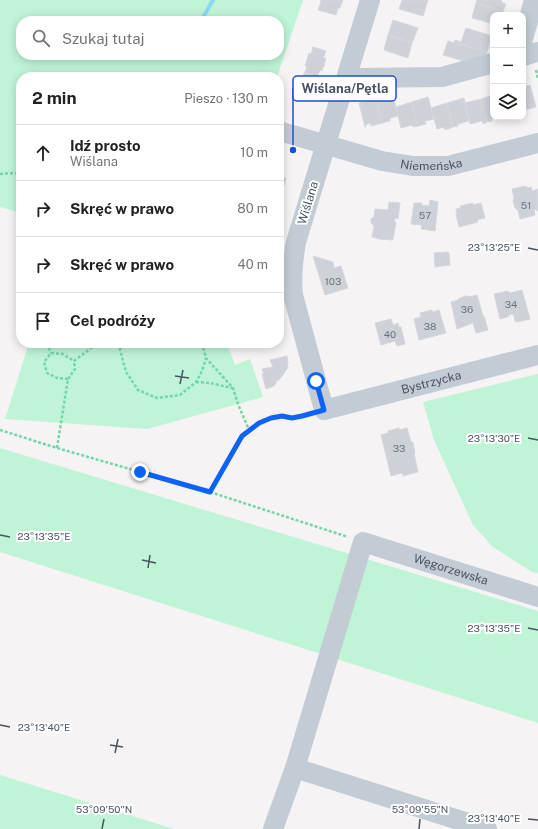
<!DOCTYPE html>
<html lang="pl">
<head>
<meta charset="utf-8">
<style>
	:root { --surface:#fff; --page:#f2f2f2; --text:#202124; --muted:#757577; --line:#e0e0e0 }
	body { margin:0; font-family:"Public Sans",sans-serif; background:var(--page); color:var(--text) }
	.controls { position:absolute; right:12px; top:12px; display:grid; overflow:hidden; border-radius:8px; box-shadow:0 2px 10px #0003 }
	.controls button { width:36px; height:36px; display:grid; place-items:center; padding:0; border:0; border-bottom:1px solid var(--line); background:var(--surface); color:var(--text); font:20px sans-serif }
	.stop { position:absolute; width:12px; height:12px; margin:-9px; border:3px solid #0b64f7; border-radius:50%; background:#fff }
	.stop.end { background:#0b64f7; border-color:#fff; box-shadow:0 1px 4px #0008 }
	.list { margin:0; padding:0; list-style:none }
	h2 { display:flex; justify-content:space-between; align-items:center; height:52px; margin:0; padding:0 16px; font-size:17px }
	h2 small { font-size:13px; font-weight:400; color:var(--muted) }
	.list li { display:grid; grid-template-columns:26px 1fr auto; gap:12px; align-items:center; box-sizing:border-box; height:56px; padding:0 16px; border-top:1px solid var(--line) }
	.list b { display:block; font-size:15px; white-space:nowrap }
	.list p { margin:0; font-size:13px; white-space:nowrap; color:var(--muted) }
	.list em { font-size:13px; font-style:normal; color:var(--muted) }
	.icon { flex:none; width:22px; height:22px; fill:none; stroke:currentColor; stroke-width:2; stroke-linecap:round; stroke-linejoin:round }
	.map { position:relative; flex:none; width:538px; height:829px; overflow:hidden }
	.search { position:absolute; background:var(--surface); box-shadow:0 2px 10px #0003; left:16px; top:16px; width:268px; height:44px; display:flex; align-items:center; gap:10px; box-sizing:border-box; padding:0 14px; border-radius:16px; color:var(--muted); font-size:15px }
	.panel { position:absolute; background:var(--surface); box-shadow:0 2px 10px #0003; left:16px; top:72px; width:268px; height:276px; border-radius:16px }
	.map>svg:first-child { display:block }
</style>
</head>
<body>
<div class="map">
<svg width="538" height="829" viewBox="0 0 538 829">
	<rect width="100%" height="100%" fill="#f5f3f3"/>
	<!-- green -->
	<path fill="#bff4d7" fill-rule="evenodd" d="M0,0H303L277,77H21V213L0,207ZM21,21H279V55H21Z
		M29,343H227L235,365L250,359L263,397L147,429L5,419Z
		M538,374V573L532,572L493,547L473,525L434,440L423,402Z
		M0,448L538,611V723L0,552Z
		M0,775L174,829H0Z"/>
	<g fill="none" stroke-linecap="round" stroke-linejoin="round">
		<!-- stream -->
		<path stroke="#89d8f5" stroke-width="4" d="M201,21L213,0"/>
	</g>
	<!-- building -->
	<path fill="#ced1d8" stroke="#d6d8de" d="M320,0H343L340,8H338L336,15L318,10L321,2Z
		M402,0H428L423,16L399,9Z
		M477,0H502L501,2L506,4L503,11L476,3Z
		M476,3L503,11L502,15H493V24L472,18Z
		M393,20L418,28L412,43L388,35Z
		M466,28L492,36L487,52L454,42L455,40L461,42Z
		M388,35L412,43L408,58L384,50Z
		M448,41L454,43V42L487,52L486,56L464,61L443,55Z
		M313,47L326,51L323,58H326L324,66L323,68L322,71L320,70L317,77L305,73L307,66H305L309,53L311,54Z
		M304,73L320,78L316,93H314L313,95L308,98L304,97V99L294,95L298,83L301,84Z
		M530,85L536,107L524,110L525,112L523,113V87Z
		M393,95L398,116L390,118V121L382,123L376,99Z
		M493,95V117H498L491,119L492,121L487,122L481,99Z
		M428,97L434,119L425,121L426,124L418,126L412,102Z
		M464,98L469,121L458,124V126L453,127L447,103Z
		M376,99L382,123L371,126V123L365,125L366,127H365L359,103Z
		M481,99L487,122L483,124L482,121L470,124L465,103Z
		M412,102L418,126L413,127L412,125L401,128L396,107Z
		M447,103L453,127L445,130L444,127L437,129L431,108Z
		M279,167L281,171L279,176L286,178L284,186L279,184Z
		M525,186L528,188L531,187L532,191L538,189V211L535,209L534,210L535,215L520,219L518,210L515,208L513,201L514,198L512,189Z
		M430,200L438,202L435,231L421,229L422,225L411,224L414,203H422L421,205L429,206Z
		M389,202L400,203L398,219L395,218L394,222H396L393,240L379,239L372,237L374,226L371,223V219L374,217L375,209L388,210Z
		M473,203V205L481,203L485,218L477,220L478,222L459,227L456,214H457L456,209L461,208L460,206Z
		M447,252L449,253L450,265L435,267L434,253Z
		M313,256L333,262L334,268L341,266L348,288L325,295Z
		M522,290L530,319L517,322L515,321L514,315L512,314L509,315L508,317L500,319L494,294L508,291L510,293Z
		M477,295L483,316H484L488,330L476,333L473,323L457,329L451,302L458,300V299L465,296H469V297Z
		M432,310L433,312L439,310L446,333L419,340L414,319L421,317L420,313Z
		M391,319L393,325L398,323L399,327H401L405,344L397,346L395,341L381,345L375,323Z
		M287,356L288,364H287L288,368L285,371V372L279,380L276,381V383L274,386L266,389L262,374H264L262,369L273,367L270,360Z
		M399,428V430L407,428L411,442H413L415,453H414L418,472L403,476L402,473L391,476L381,435L388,433V431Z"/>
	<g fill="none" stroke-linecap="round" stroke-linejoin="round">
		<!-- path -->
		<path stroke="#73d6ab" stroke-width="2.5" stroke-dasharray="3 2" stroke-linecap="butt" d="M536,70L538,79
			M0,174L13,173L21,174
			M47,343L51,353
			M121,343L120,350L126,372L138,390L157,398L180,395L196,382L202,371L206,358
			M202,343L206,358L233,388L238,404L249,430
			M68,379L57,378L47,373L44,362L51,353L63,354L74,361
			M196,382L210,383L232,388
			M0,430L57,448L210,492L242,436L259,423L271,418L282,416L292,418L309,414
			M57,448L68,379L75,369L74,361L98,343
			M210,492L348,537"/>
		<!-- minor -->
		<g stroke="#c3ccd5" stroke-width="20">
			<path id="s1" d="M370,0L296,242C293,260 291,277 293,295L324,410L538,355"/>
			<path d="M523,39L534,0"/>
			<path d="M523,56L538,52"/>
			<path d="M351,77L357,78L442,77L493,63"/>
			<path id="s2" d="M279,131L382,161L413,166H448L538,143"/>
			<path d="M295,768L487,829"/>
			<path id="s3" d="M273,829L295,768L363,542L538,597"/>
		</g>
	</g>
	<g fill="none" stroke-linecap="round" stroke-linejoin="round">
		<!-- route -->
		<path stroke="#0b64f7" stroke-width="5" d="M140,472L210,492L242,436L259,423L271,418L282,416L292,418L302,416L324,410L316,381"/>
	</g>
	<!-- ticks -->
	<path fill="none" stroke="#485462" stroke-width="1.5" d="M528,248L538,250M175,376L189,378M180,384L183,370M528,438L538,440M0,535L10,537M142,560L156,563M148,568L150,555M528,628L538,630M0,725L10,727M110,745L123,747M115,753L118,739M528,819L538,820M102,829L104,819M419,829L420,819"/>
	<g text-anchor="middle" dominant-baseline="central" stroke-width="4" stroke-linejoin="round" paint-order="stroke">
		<!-- number labels -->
		<g font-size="10" fill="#6a7380">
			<text x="526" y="205">51</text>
			<text x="425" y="215">57</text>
			<text x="333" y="281">103</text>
			<text x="511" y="304">34</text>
			<text x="467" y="309">36</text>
			<text x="430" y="326">38</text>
			<text x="390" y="334">40</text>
			<text x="399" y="448">33</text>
		</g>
		<!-- street labels -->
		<g font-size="12" fill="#485462" stroke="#fff">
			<text stroke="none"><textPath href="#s2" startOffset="157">Niemeńska</textPath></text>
			<text transform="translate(308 203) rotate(-73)">Wiślana</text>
			<text stroke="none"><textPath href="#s1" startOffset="536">Bystrzycka</textPath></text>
			<text stroke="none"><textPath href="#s3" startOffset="393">Węgorzewska</textPath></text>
		</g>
	</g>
	<g font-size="10" text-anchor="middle" fill="#485462" stroke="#fff" stroke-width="4" stroke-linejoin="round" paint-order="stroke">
		<text x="494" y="251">23°13'25"E</text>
		<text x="494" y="442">23°13'30"E</text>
		<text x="44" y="540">23°13'35"E</text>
		<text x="494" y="632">23°13'35"E</text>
		<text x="44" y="731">23°13'40"E</text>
		<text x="104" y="813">53°09'50"N</text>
		<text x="420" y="813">53°09'55"N</text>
		<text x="494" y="822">23°13'40"E</text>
	</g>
	<!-- callouts -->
	<path fill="none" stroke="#1d4ed8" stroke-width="1.5" d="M293 150L293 88"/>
	<circle fill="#1d4ed8" stroke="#fff" stroke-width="1.5" cx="293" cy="150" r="4"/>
	<rect fill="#fff" stroke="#1d4ed8" stroke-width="1.5" x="293" y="76" width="103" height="25" rx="4"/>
	<g font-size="13" text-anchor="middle" font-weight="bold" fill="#485462">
		<text x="345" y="93">Wiślana/Pętla</text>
	</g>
</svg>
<div class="controls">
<button>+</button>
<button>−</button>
<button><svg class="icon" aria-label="layers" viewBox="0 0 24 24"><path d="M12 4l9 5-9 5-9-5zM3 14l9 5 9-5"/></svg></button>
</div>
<div class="stop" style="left:316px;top:381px"></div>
<div class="stop end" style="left:140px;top:472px"></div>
<div class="search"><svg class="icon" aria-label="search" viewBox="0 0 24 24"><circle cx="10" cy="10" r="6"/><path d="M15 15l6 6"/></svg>Szukaj tutaj</div>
<section class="panel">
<h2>2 min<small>Pieszo · 130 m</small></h2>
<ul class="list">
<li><svg class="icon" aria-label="ahead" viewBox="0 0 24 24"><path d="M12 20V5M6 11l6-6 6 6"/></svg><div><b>Idź prosto</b><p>Wiślana</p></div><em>10 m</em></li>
<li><svg class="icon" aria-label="right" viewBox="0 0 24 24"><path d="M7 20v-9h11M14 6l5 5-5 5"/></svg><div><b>Skręć w prawo</b></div><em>80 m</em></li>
<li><svg class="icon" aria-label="right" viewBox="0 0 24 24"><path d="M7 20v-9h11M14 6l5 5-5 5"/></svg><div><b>Skręć w prawo</b></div><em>40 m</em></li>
<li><svg class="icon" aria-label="arrive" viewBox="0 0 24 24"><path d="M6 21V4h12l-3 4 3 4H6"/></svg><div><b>Cel podróży</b></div></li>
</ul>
</section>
</div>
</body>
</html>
